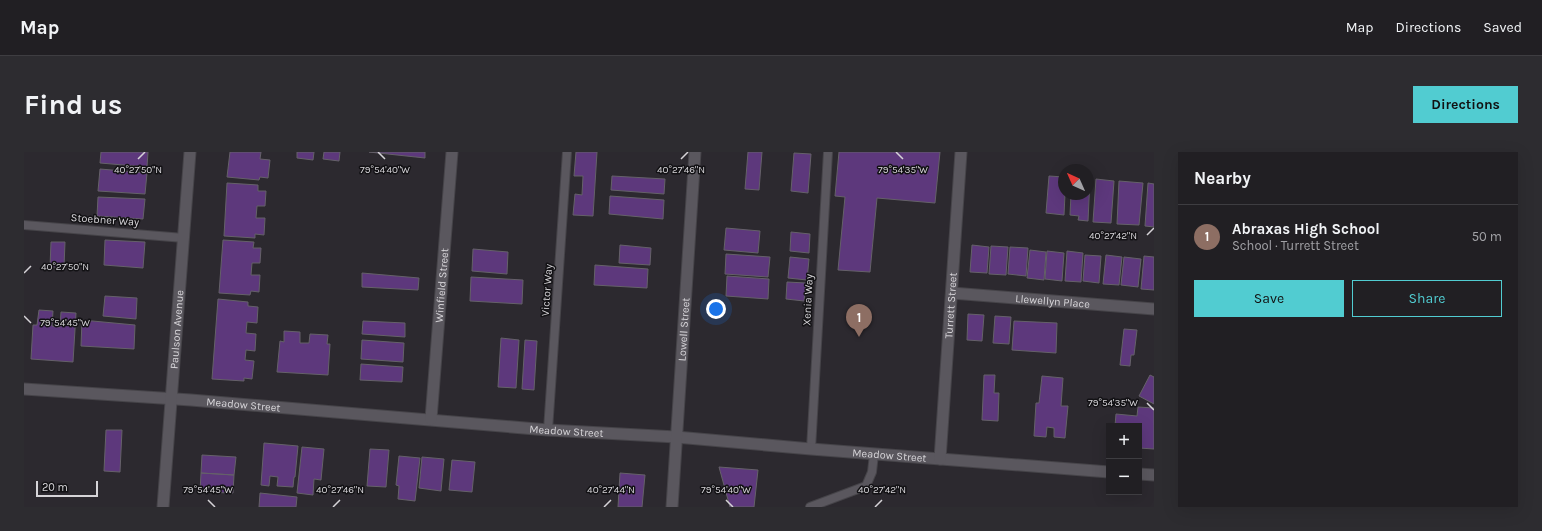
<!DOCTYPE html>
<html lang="en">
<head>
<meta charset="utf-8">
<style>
	:root { --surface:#211f23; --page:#2d2c30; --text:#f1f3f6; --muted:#a2a2a6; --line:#3e3d41; --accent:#51ccd1 }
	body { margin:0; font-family:Karla,sans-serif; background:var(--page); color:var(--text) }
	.controls { position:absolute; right:12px; bottom:12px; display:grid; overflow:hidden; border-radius:0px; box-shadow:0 4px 16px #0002 }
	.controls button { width:36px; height:36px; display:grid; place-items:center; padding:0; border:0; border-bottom:1px solid var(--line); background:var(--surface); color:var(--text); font:20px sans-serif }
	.compass { position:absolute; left:1034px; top:12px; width:36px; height:36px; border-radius:50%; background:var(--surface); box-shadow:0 4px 16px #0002; rotate:315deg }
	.scale { position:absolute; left:12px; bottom:10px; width:62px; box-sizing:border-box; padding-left:4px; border:2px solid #d6d4d8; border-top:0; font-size:11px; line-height:14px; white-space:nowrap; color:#d6d4d8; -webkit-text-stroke:3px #131215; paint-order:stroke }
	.you { position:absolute; left:692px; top:157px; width:14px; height:14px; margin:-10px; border:3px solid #fff; border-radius:50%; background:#1a73e8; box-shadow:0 0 0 6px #1a73e833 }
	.badge { display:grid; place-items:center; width:26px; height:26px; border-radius:50%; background:var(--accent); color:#fff; font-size:13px; font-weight:700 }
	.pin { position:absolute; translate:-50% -33px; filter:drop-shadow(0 1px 2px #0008) }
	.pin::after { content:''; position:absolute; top:21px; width:14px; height:12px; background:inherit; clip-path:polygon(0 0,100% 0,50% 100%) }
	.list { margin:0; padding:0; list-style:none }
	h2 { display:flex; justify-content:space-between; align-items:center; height:52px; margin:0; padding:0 16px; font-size:17px }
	h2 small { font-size:13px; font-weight:400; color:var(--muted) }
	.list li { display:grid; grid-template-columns:26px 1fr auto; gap:12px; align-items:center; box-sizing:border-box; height:64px; padding:0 16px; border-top:1px solid var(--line) }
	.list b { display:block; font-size:15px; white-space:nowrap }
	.list p { margin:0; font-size:13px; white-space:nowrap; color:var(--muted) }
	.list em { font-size:13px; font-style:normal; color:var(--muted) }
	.actions { display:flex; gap:8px; padding:12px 16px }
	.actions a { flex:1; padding:9px 0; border:1px solid var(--accent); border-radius:0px; text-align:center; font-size:14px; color:var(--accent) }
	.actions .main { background:var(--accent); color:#111 }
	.map { position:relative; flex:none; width:1130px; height:355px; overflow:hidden; border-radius:0px }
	header { display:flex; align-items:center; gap:24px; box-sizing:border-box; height:56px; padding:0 20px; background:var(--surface); border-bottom:1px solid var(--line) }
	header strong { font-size:19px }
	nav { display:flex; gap:22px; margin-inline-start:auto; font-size:14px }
	.intro { display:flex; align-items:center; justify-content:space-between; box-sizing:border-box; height:96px; padding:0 24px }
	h1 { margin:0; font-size:28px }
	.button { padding:10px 18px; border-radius:0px; background:var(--accent); color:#111; font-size:14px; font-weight:700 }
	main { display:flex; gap:24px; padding:0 24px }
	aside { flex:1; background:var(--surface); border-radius:0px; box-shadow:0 4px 16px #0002 }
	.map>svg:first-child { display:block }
</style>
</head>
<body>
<header>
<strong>Map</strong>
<nav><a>Map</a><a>Directions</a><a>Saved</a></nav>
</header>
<div class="intro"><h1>Find us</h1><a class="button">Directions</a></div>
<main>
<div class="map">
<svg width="1130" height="355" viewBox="0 0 1130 355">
	<rect width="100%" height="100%" fill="#2c292f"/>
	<!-- building -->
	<path fill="#5d387c" stroke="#656169" d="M77,0H124L123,15L76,11Z
		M206,0H237L236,7L246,8L244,26L236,25L235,28L203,25Z
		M273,0H290L289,8L273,6Z
		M300,0H316L315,9L299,7Z
		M345,0H401V6Z
		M552,0H573L569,64L549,63L551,42L558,43L559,24H550Z
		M724,0H738L735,38L721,37Z
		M815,0H916L911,51L853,46L846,120L814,118L821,45L811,44Z
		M770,1L787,2L784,41L767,39Z
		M76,17L123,21L121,42L74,39Z
		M588,24L641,27L640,42L587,38Z
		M1025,24L1040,25V42H1041L1040,63L1022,61Z
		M1064,27H1066L1064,69L1054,68L1055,64L1046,63L1047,42H1064Z
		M1072,27L1090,29L1087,71L1069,70Z
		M1095,29L1119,31L1115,73L1093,72Z
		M203,31L234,33V39H242L241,54H233L232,66H241L240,83L231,82V86L200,84Z
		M1124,31L1130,32V75L1121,74Z
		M586,44L640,48L639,67L585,62Z
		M74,45L121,47L119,67L73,64Z
		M702,76L736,79L734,101L700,98Z
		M767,80L786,82L785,101L766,99Z
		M81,88L121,90L119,116L80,113Z
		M199,88L230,90L229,96H237L236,111H228L227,123H236L235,140L227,139L226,143L195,141Z
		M27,90H41L40,115H26Z
		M596,93L627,96L626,113L595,111Z
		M948,93L965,95L963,121L946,120Z
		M967,94L984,95L982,123L965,122Z
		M986,95L1004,96L1002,124L984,122Z
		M449,97L484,100L483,122L448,119Z
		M1006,98L1022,100L1020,128L1003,126Z
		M1023,99L1040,101L1038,129L1021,127Z
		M1043,99L1059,101L1057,130L1041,129Z
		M702,102L746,105L744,125L701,122Z
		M1061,103L1077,104L1075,131L1059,129Z
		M1082,103L1098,105L1095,133L1079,132Z
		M1120,104L1130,105V138L1117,137Z
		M766,105L785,107L783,128L764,126Z
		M1100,105L1117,107L1114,135L1097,133Z
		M571,113L624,117L623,136L570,133Z
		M338,121L395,126L394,138L338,135Z
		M703,124L745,127L744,147L702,144Z
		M447,125L499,128L498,152L446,149Z
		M763,130L782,131L780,149L762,147Z
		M81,144L113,146L112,167L79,164Z
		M194,147L224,150V154L234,155L233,171L223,170L222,181L232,182L231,199L222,198L221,208L230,209L228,227L220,226V229L188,227Z
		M15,158L29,159L28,174L36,175L37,160L52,161L49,210L7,207L9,173H13Z
		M944,162L960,163L958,189L943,188Z
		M971,164L987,165L985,192L969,191Z
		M58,168L111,173L110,197L57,194Z
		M339,169L381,171V185L338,182Z
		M990,169L1033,171L1032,201L988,198Z
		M1100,177L1113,178L1110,203H1107L1106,214L1096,213Z
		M260,179L276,180V191H285L286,182L304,183L303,192H306L304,223L253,220L256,189L260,190Z
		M477,186L495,188L492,236L474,235Z
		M338,188L380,191L379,210L337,207Z
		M501,188L513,189L510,238L498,237Z
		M337,212L379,215L378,230L336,228Z
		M960,223H971L970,241H975L974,269L958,268Z
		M1126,223L1130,225V252L1115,244Z
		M1018,224L1039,226L1037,254H1044L1041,286L1030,285V276L1023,275L1022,285L1010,284L1012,251H1015Z
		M1114,255L1130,256V297L1115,296V274H1091L1092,262L1113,264Z
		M82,278H98L96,320L80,319Z
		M240,291L274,294L271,325H270L269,335L253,334L254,325L246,324L245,334L237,333Z
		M278,295L300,297L297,328L290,327L289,343L273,341Z
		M346,297L365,298L362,335L343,334Z
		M178,303L212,305L210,323L177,321Z
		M375,304L396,306L391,349L374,347L375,334L372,333Z
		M398,305L420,307L417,339L395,336Z
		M428,308L451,310L448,340L425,338Z
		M695,315L734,318L730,355H706Z
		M177,321L210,323L209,341L176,340Z
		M596,321L621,323L618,355H594Z
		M236,341L273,345L272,355H235Z"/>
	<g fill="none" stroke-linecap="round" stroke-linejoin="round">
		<defs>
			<path id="service" d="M0,73L160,86
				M524,278L543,0
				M787,297L804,0
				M786,355L842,334L848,320L850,302"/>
			<g id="minor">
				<path id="s1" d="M928,141L1130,157"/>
				<path id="s2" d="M0,237L167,248L524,278L652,285L787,297L1085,320"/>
				<path id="s3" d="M407,267L428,0"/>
				<path id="s4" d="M916,307L937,0"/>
				<path d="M1115,322L1130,323"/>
				<path id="s5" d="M139,355L166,0"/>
				<path id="s6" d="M648,355L671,0"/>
			</g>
		</defs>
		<!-- service casing -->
		<use href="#service" stroke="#464449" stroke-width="10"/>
		<!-- minor casing -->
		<use href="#minor" stroke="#464449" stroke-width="13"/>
		<!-- service -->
		<use href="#service" stroke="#5a575e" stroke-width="8"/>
		<!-- minor -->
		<use href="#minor" stroke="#5a575e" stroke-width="11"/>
	</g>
	<!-- ticks -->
	<path fill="none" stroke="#d6d4d8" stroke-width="1.5" d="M354,0L361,7M872,0L879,7M114,7L121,0M657,7L664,0M1123,83L1130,76M0,121L7,114M0,164L7,171M1123,251L1130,258M184,348L191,355M702,348L709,355M309,355L316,348M580,355L587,348M851,355L858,348"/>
	<g text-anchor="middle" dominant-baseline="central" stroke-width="3" stroke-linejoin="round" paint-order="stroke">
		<!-- street labels -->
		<g font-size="11" fill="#d6d4d8" stroke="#131215">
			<text transform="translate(81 68) rotate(4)">Stoebner Way</text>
			<text stroke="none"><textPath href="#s3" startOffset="134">Winfield Street</textPath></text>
			<text transform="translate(523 138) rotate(-86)">Victor Way</text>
			<text transform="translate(784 148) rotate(-87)">Xenia Way</text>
			<text stroke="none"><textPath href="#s1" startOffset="101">Llewellyn Place</textPath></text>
			<text stroke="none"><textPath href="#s4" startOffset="154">Turrett Street</textPath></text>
			<text stroke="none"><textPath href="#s6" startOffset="178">Lowell Street</textPath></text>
			<text stroke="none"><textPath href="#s5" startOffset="178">Paulson Avenue</textPath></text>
			<text stroke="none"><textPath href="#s2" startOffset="220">Meadow Street</textPath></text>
			<text stroke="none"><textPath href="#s2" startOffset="544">Meadow Street</textPath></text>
			<text stroke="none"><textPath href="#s2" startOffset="868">Meadow Street</textPath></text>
		</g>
	</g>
	<g font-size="10" text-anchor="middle" fill="#d6d4d8" stroke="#131215" stroke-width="3" stroke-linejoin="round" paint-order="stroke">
		<text x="114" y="21">40°27'50"N</text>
		<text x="361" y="21">79°54'40"W</text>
		<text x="657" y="21">40°27'46"N</text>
		<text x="879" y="21">79°54'35"W</text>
		<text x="1089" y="87">40°27'42"N</text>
		<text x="41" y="118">40°27'50"N</text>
		<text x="41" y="174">79°54'45"W</text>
		<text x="1089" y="254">79°54'35"W</text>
		<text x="184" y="341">79°54'45"W</text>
		<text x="316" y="341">40°27'46"N</text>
		<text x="587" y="341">40°27'44"N</text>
		<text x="702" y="341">79°54'40"W</text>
		<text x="858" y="341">40°27'42"N</text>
	</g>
</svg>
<div class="controls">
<button>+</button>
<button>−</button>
</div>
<svg class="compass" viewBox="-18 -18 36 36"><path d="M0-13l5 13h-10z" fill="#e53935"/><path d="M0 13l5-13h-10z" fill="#a2a2a6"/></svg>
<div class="scale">20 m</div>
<div class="you"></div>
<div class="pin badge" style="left:835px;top:185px;background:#8d6e63">1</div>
</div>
<aside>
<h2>Nearby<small></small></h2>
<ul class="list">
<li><span class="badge" style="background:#8d6e63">1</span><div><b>Abraxas High School</b><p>School · Turrett Street</p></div><em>50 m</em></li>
</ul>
<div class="actions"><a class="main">Save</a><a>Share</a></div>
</aside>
</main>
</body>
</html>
